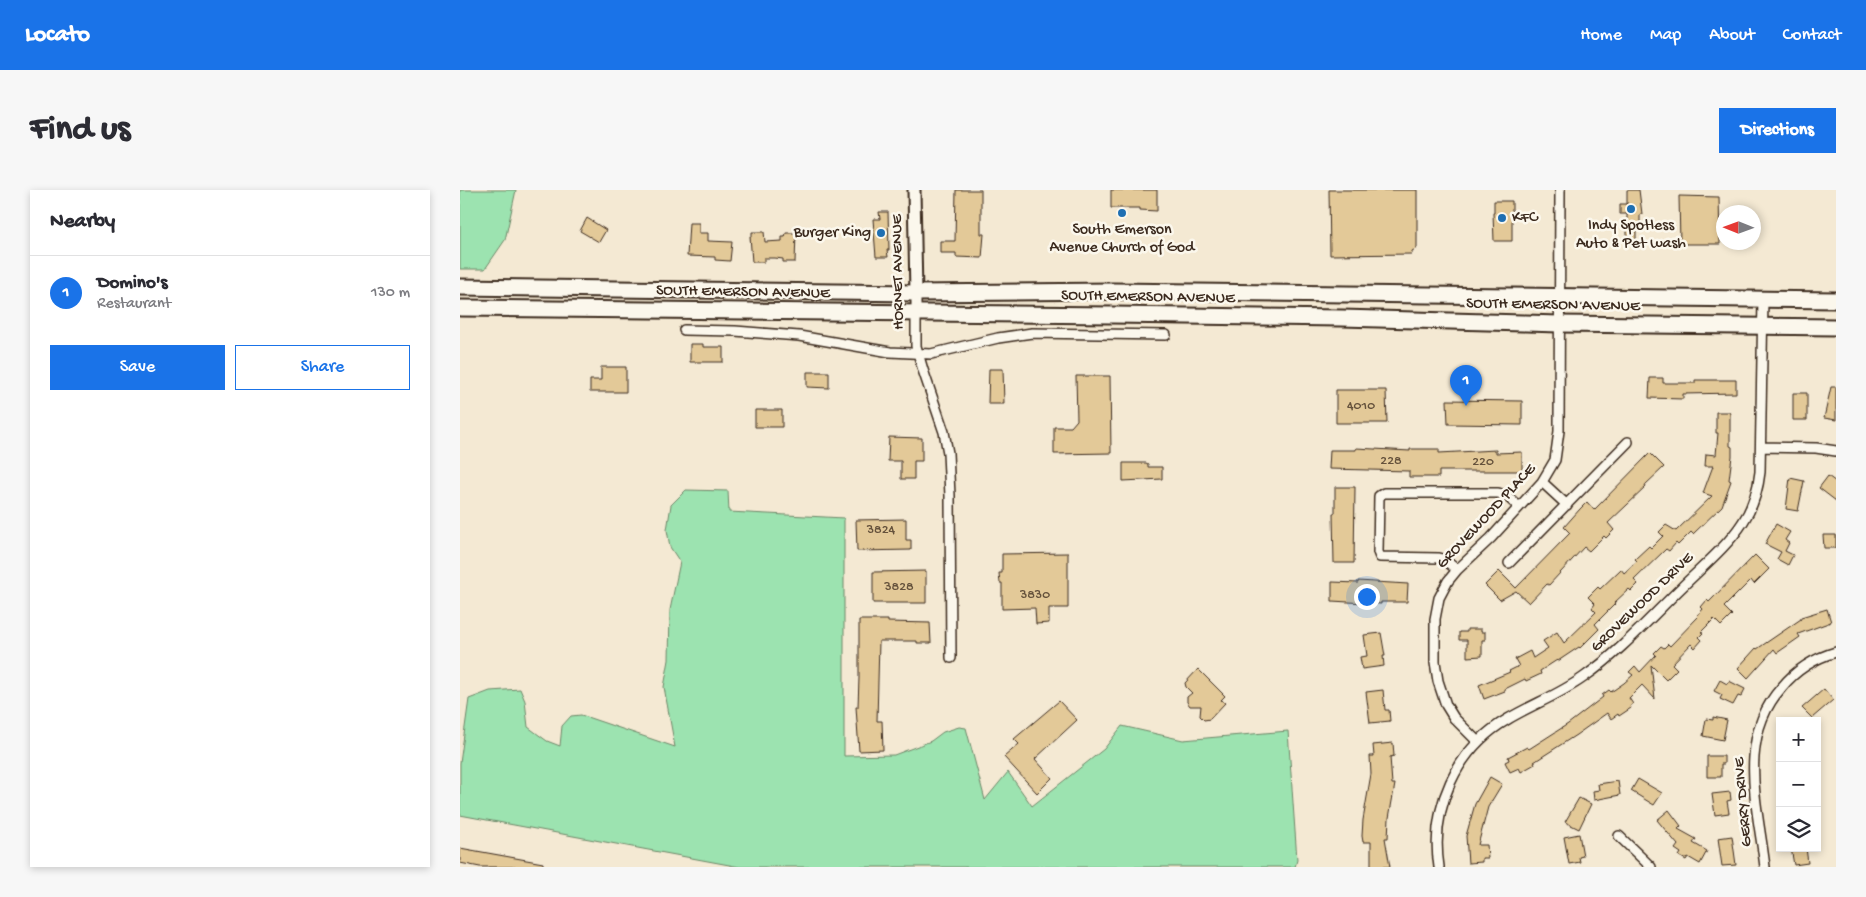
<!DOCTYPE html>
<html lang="en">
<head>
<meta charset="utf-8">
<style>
	:root { --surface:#fff; --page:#f7f7f7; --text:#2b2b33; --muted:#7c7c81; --line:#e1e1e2; --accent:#1a73e8 }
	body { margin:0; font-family:"Gochi Hand",sans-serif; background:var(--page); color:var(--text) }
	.controls { position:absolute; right:15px; bottom:15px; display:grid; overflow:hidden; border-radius:0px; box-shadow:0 2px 8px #0003 }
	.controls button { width:45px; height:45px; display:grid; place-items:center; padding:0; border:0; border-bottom:1px solid var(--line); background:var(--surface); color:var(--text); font:25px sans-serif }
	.compass { position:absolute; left:1256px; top:15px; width:45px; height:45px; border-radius:50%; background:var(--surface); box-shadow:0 2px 8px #0003; rotate:271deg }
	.you { position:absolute; left:906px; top:406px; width:18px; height:18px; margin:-12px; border:4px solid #fff; border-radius:50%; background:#1a73e8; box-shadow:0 0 0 8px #1a73e833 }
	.badge { display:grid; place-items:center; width:32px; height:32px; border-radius:50%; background:var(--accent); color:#fff; font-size:16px; font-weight:700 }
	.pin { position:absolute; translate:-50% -41px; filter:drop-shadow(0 1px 2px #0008) }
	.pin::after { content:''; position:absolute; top:26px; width:18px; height:15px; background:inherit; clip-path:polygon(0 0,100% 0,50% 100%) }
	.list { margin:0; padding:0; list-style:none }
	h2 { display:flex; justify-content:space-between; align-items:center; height:65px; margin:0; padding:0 20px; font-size:21px }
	h2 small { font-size:16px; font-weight:400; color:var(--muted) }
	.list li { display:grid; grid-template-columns:32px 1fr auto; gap:15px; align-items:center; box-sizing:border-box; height:75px; padding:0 20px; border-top:1px solid var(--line) }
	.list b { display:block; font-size:19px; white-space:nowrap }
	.list p { margin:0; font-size:16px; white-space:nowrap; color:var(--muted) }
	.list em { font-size:16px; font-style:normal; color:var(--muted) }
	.actions { display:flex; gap:10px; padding:15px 20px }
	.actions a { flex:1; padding:11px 0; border:1px solid var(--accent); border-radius:0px; text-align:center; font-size:18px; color:var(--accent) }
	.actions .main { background:var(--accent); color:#fff }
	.icon { flex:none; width:28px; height:28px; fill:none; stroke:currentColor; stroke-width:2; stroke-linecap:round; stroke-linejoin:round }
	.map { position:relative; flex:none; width:1376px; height:677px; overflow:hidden; border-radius:0px }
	header { display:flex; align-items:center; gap:30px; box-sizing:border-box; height:70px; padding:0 25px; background:var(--accent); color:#fff }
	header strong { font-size:24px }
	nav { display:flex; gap:28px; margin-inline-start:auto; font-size:18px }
	.intro { display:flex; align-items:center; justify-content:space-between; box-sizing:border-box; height:120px; padding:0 30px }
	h1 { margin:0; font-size:35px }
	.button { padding:12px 22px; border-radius:0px; background:var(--accent); color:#fff; font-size:18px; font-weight:700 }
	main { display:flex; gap:30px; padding:0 30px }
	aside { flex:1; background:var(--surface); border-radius:0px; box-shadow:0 2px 8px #0003 }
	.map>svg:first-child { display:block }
</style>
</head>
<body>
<header>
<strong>Locato</strong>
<nav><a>Home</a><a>Map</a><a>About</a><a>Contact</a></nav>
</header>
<div class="intro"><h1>Find us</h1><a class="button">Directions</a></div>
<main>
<aside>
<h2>Nearby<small></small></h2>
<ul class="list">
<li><span class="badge">1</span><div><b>Domino's</b><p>Restaurant</p></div><em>130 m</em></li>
</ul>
<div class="actions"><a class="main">Save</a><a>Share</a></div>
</aside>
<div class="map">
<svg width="1376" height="677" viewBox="0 0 1376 677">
	<rect width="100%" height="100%" fill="#f4e9d3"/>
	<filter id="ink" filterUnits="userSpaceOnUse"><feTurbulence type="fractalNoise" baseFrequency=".02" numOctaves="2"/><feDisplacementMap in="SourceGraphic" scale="10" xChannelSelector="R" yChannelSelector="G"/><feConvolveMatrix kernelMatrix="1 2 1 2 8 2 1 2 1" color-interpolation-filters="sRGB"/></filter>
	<g filter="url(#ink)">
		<!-- green -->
		<path fill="#9ce3b0" stroke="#6c8667" d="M0,0H56L45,50L25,79H0Z
			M226,300L268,301L269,322L384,328V566L434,565L471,551L483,542L499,537L506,538L525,610L548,582L572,616L644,559L662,536L723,550L828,541L837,670L835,677H280L0,625V573L9,509L30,501L60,499L65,511L68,537L87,551L100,556L102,536L111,526L121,525L215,557L204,497L209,470L210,420L220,372L210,357L207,340L211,315Z"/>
		<!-- building -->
		<path fill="#e3c998" stroke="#3b2a1e" d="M496,0H521V44H524L522,68L496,67V63H480V51H495Z
			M651,0H697V21L680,20V18H651Z
			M869,0H957V58L952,61V64L870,65Z
			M1167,0H1179L1182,24H1180V40H1176V51H1167V24H1160V14H1167Z
			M1219,6L1259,7L1260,54H1220Z
			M1034,11H1052V51H1034L1033,23H1034Z
			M419,22H428L429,60H427L428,67H416L413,29H420Z
			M127,28L146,40L139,52L120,41Z
			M229,33H239V43H248V51L272,52L270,71L255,70V67L227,66Z
			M292,42H304L305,52L322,51V47H325L326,43H336L335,72H323V69L315,68H304V72H292L290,46H292Z
			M230,154H243V157H263V172H230Z
			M141,177H166V202H130V190H141Z
			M529,179H543L544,214H528Z
			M347,182H369V198L347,197Z
			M616,186H650L651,263L594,264V237H611L617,230Z
			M1190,188H1203V193H1235V190H1276V203L1223,204V209L1189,208Z
			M1371,197H1376V230L1364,228Z
			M876,200H926L927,233H876Z
			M1333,203H1347V230H1333Z
			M987,210L1062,211V235L988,234Z
			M295,220H322V237H295Z
			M1256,222H1269L1270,224V256L1272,257V266L1269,290L1271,291L1262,316L1233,344L1231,342L1218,355L1216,353L1209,361L1206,359L1174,390L1178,394L1171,401L1169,399L1154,413L1155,414L1135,434L1139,439L1120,458L1119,457L1098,471L1097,470L1080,481L1081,484L1066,491L1065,489L1045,499V501L1024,509L1019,495L1050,482L1049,481L1059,476L1055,469L1070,461L1073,468L1088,458L1083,451L1097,442L1104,453L1136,422L1132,418L1135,414L1128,407L1138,397L1140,399L1161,379L1164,383L1177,371L1175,369L1189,356L1191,358L1203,346L1199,342L1206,335L1216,341L1252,306L1243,303L1253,276H1245L1246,264L1256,265L1258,243H1256Z
			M429,247L462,248V271H454V289H441V271H428Z
			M896,258L950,261V259H979V263L1036,260V263L1062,262V281H979V287H949V281L869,279L870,260H896Z
			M1190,263L1204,277L1185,295L1186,297L1148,333L1154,340L1146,348L1144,346L1129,361L1124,357L1089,395L1087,394L1069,413L1056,401L1040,410L1025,395L1039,381L1056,398L1110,343L1104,337L1120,319L1127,312L1134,320Z
			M663,273H686L688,274V277H702V289L663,291Z
			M1368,286L1376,292V311L1359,298Z
			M1330,288L1344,291L1338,321L1326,319Z
			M875,297H895L894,373H874L873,323H875Z
			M446,329V350H451V360L397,361L396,330Z
			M1316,334L1330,342L1325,350L1329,353L1325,361L1333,365L1328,375L1317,369L1321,362L1305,354Z
			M1363,345H1376V358H1364Z
			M608,363V418H589V433L576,434L575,418L542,419V393H540L539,383H542V364Z
			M1295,365L1309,379L1294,394L1291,390L1264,417L1272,425L1261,436L1254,429L1241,442L1243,443L1239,447L1242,450L1235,458L1231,454L1212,474L1217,479L1206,490L1191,475L1195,509L1182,495L1169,508L1173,514L1170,516L1171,518L1159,526L1158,524L1151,529L1147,523L1116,545L1074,572L1075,574L1061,582L1059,578L1050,582L1045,572L1049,570L1048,567L1067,557L1069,559L1108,534L1143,507L1142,505L1149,500L1151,502L1164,493L1173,485L1169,482L1175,476L1180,482L1196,465L1194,463L1201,456L1204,458L1208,454L1210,456L1238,427L1237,426L1243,419L1241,417L1247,410L1249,412Z
			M466,381V413H413V382Z
			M898,391L948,394L947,412H921V414L872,411V392L898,393Z
			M1367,419L1371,432L1338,444L1340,447L1317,463L1314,459L1288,488L1278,478L1296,458L1297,459L1341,429V427Z
			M399,430H428V432L470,433L471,453H457V451H419L417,531H422L423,560L399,561L396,517H398L399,488Z
			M1007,439H1021V442H1025V450H1022V466L1007,467V450H999V442H1007Z
			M921,443L925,466H923L924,476L902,479L900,467L907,466L904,445Z
			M738,479L765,506L761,510L765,513L750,529L744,530L740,526L741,516H730L727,512V507L732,503L726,497L725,493Z
			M1260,490L1267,494L1269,491L1285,499L1281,507L1278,506L1273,515L1260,509L1262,505L1254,501Z
			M1364,499L1373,510L1352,528L1342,518Z
			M923,500L925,520H929L930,531L910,533L906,502Z
			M599,511L617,530L575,569L592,588L577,603L544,567L559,554L554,549Z
			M1253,527L1267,530L1263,550L1243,546L1246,529L1253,530Z
			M933,553L934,566L930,567L932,594H935L929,628L928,648H925L930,677H911V652H903L902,646L903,630L911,584L910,566H914L913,555Z
			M1247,566H1264V574H1261V587H1247Z
			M1030,587L1042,594L1028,617L1018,655H1027L1028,668H1022V672L1008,673L1006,646L1015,614Z
			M1178,589L1202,603L1194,615L1171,601Z
			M1158,591L1160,605L1134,610L1133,601L1139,600L1138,594Z
			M1270,602L1271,610L1267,611L1269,623L1255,625L1252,604Z
			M1119,608L1131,614L1119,639L1105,632Z
			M1209,620L1221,636L1218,639L1236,649L1233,653L1247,661L1240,674L1228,667L1226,670L1219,666L1221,663L1215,659L1218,655L1197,630Z
			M1119,644L1123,666L1119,667L1120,672L1109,674L1104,647Z
			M1272,646L1276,675L1262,676L1258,648Z
			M0,658L83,673V677H20L0,673Z
			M1331,658H1346L1348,673L1334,675Z"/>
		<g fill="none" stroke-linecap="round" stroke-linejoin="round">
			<defs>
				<path id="minor" d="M456,103V156L463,180L484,242L488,263L490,306L491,468
					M224,140L275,141L339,146L430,162L471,164L538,148L572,143L706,145
					M1302,257L1356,258L1376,261
					M1082,292L1107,315
					M1049,373L1168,252
					M997,380L985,370L979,368L920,367L918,362L919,306L924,303H1038L1047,306L1059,317
					M1018,552L994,528L986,515L978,491L975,472V429L979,408L988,391L997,380L1031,348L1082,292L1095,270L1099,241L1100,0
					M1159,646L1191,677
					M979,677C970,618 996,559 1048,529C1073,514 1099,505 1124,487C1160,462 1190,428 1221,398C1242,377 1267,357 1283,332C1293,317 1298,300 1300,282L1303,109
					M1305,677C1298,616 1276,548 1322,497C1336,480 1355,468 1376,462"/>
				<path id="tertiary" d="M454,0L456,103"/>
				<path id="primary" d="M0,97L456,103L653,101L1376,110
					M0,118L653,125L882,128L1099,134L1376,137"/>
			</defs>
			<!-- minor casing -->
			<use href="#minor" stroke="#3b2a1e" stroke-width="12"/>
			<!-- tertiary casing -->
			<use href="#tertiary" stroke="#3b2a1e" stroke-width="15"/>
			<!-- primary casing -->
			<use href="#primary" stroke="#3b2a1e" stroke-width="19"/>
			<!-- minor -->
			<use href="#minor" stroke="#fbf7ec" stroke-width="9"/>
			<!-- tertiary -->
			<use href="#tertiary" stroke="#fbf7ec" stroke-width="11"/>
			<!-- primary -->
			<use href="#primary" stroke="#fbf7ec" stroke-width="15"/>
		</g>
	</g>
	<!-- markers -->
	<g fill="#1f6fb2" stroke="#fbf7ec" stroke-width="2">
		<circle cx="1171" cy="19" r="5"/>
		<circle cx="662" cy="23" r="5"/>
		<circle cx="1042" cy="28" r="5"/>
		<circle cx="421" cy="43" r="5"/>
	</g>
	<g text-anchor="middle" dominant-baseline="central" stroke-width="5" stroke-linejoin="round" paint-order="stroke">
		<!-- number labels -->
		<g font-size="14" fill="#65523c">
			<text x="901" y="216">4010</text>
			<text x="931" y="271">228</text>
			<text x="1023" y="272">220</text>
			<text x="421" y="340">3824</text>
			<text x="439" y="397">3828</text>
			<text x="575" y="405">3830</text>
		</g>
		<!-- poi labels -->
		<g font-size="16" fill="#3b2a1e" stroke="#fbf7ec">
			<text x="1052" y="28" text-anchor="start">KFC</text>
			<text x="1171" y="36">Indy Spotless<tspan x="1171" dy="18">Auto &amp; Pet wash</tspan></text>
			<text x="662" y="40">South Emerson<tspan x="662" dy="18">Avenue Church of God</tspan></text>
			<text x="411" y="43" text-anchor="end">Burger King</text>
		</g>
		<!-- street labels -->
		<g font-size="16" fill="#3b2a1e" stroke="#fbf7ec">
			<text transform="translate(439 82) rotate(-91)">HORNET AVENUE</text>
			<text transform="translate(283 103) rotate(1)">SOUTH EMERSON AVENUE</text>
			<text transform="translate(688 108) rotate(1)">SOUTH EMERSON AVENUE</text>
			<text transform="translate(1093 116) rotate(1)">SOUTH EMERSON AVENUE</text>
			<text transform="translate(1027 327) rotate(-47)">GROVEWOOD PLACE</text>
			<text transform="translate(1183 413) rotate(-44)">GROVEWOOD DRIVE</text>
			<text transform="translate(1284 612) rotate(-95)">GERRY DRIVE</text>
		</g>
	</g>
</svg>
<div class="controls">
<button>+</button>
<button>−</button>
<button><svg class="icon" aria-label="layers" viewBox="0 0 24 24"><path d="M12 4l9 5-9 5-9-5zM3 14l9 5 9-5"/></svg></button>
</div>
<svg class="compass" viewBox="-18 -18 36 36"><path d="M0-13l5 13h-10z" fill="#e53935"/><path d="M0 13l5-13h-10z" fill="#7c7c81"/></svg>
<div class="you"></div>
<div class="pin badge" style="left:1006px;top:216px">1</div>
</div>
</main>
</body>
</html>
